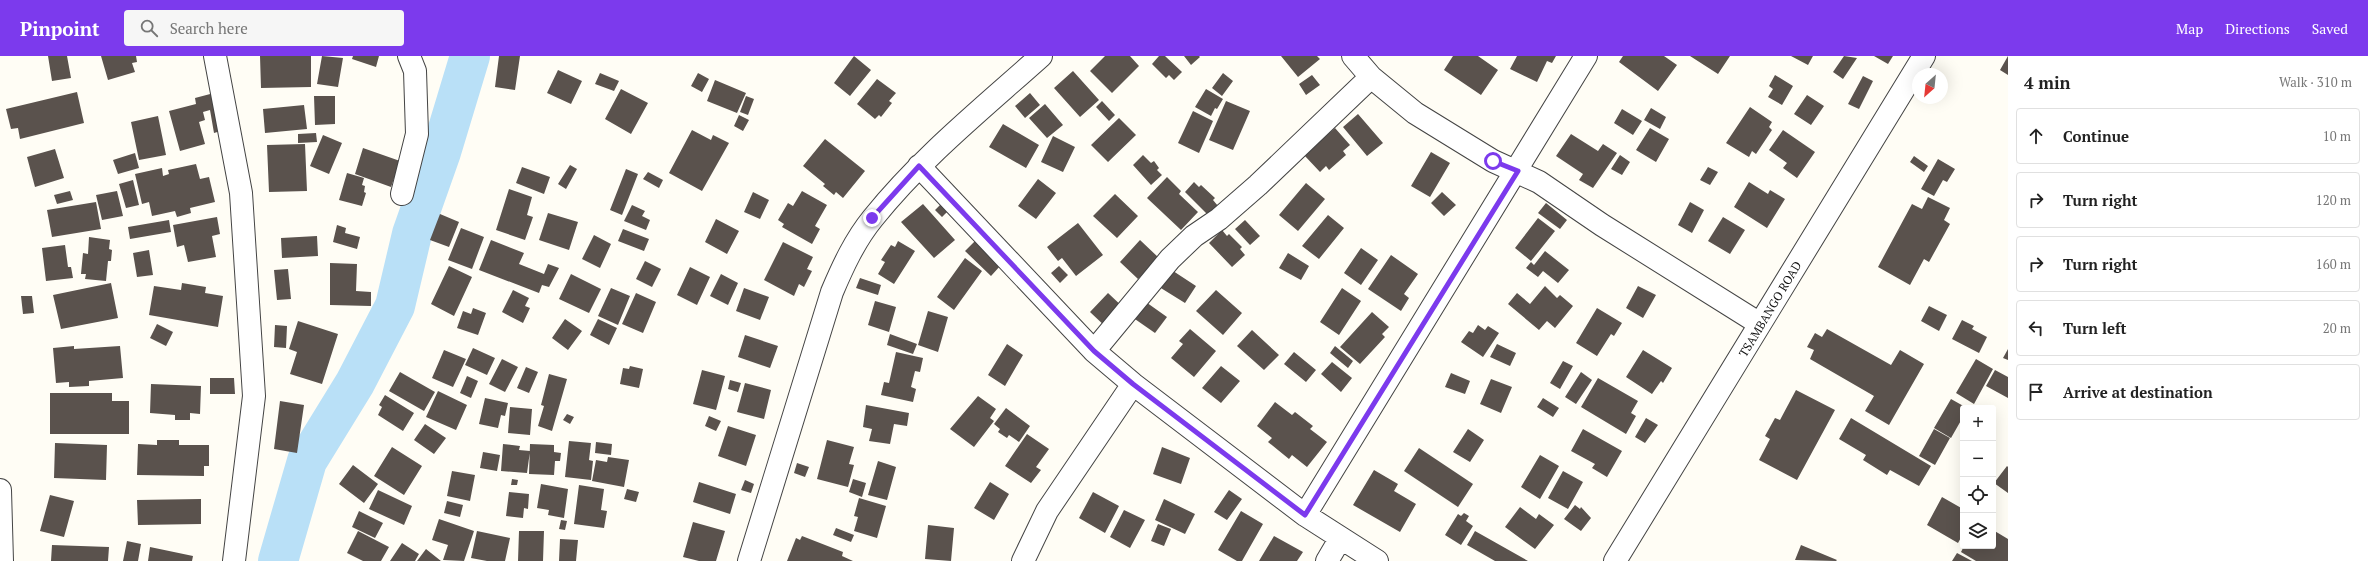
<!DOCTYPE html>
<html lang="en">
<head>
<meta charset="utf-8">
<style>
	:root { --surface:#fff; --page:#f6f6f6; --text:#222; --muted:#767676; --line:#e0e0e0; --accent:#7c3aed }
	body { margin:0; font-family:"PT Serif",serif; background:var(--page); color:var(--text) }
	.controls { position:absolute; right:12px; bottom:12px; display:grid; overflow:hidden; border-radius:4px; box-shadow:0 4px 16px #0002 }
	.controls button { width:36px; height:36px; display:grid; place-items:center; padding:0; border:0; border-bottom:1px solid var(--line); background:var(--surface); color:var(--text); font:20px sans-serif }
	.compass { position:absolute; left:1912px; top:12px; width:36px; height:36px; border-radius:50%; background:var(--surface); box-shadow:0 4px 16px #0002; rotate:207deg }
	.stop { position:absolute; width:12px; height:12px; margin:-9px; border:3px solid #7c3aed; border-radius:50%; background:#fff }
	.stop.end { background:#7c3aed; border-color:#fff; box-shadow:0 1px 4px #0008 }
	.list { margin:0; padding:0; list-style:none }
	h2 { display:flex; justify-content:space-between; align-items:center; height:52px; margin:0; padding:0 16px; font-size:17px }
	h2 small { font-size:13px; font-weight:400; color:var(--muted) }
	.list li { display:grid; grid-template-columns:26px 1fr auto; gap:12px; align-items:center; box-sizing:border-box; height:56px; margin:0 8px 8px; padding:0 8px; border:1px solid var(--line); border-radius:4px }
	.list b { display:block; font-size:15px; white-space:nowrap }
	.list em { font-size:13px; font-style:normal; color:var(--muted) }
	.icon { flex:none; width:22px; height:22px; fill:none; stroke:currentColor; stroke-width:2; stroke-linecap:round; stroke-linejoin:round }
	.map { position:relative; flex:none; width:2008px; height:505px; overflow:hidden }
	header { display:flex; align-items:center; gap:24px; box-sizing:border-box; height:56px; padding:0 20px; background:var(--accent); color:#fff }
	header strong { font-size:19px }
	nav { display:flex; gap:22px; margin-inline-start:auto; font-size:14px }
	.search { width:280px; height:36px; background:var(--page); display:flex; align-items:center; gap:10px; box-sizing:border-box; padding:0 14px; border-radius:4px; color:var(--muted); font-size:15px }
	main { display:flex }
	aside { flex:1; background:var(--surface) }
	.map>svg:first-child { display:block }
</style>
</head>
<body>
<header>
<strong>Pinpoint</strong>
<div class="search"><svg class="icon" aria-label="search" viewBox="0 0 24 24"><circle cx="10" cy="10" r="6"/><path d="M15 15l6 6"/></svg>Search here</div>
<nav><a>Map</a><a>Directions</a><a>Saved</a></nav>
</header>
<main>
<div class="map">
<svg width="2008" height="505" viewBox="0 0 2008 505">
	<rect width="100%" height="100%" fill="#fffdf5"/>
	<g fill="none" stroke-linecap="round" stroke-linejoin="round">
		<!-- river -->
		<path stroke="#b9e0f7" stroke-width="40" d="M278,505L307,405L355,327L395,250L412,178L441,96L470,0"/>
	</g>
	<!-- building -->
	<path fill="#5a524d" d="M48,0H67L71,22L52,25Z
		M101,0H136L137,6L132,7L135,16L108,24Z
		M260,0H311V31L261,32Z
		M322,0L343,2L338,31L317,28Z
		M353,0H379L376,11L352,3Z
		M499,0H520L515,34L495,31Z
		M854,0L871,14L850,40L834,27Z
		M1105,0H1130L1139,10L1112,37L1090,15Z
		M1159,0H1165L1182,16L1174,24L1169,19L1166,22L1152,8Z
		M1184,0H1199L1200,1L1191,9Z
		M1281,0H1317L1320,3L1298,21Z
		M1453,0H1478L1498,14L1481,39L1444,14Z
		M1517,0H1556L1552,7L1547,5L1537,26L1510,13Z
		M1623,0H1664L1677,9L1658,35L1619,6Z
		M1690,0H1730L1718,18Z
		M1791,0H1813L1808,9Z
		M1844,0L1857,2L1843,23L1833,16Z
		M1874,0H1893L1888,8Z
		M2008,0V19L2000,14Z
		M558,14L582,25L571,48L547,37Z
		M1073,15L1099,44L1080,61L1054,32Z
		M600,17L619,25L614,35L595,28Z
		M698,17L709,23L702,36L691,30Z
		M1223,17L1233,25L1222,40L1212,32Z
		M1312,19L1320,29L1306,39L1299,28Z
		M1775,19L1793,30L1782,49L1768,41L1773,33L1769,30Z
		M1863,20L1873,25L1859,53L1848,48Z
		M877,23L896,37L889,45L892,47L881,61L879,59L875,63L857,48Z
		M715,24L746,37L737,57L707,45Z
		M621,33L648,47L631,78L605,63Z
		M1206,33L1223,43L1217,53L1215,52L1211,60L1195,51Z
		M77,36L84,67L20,83L18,72L11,73L6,53Z
		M214,37L224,74L214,77L210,54L203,56L205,64L199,66L205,88L180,95L169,55L196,48L195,42Z
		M1030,37L1040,49L1025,62L1015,50Z
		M1807,39L1824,50L1811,69L1794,58Z
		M314,40H335V68L315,69Z
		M746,40L754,43L748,59L740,56Z
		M1102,45L1115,59L1109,65L1096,51Z
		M1226,45L1250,55L1233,94L1209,84Z
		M1045,48L1063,69L1047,82L1029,62Z
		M304,49L307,73L265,77L263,53Z
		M1750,51L1772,66L1769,71L1772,74L1756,98L1752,95L1749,101L1726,87Z
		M1651,52L1666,61L1660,73L1644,64Z
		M1622,53L1642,65L1633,79L1614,67Z
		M1193,55L1213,65L1199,97L1178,87Z
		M1358,58L1383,87L1367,100L1343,71Z
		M739,59L749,64L743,75L734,70Z
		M158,60L166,99L139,104L131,66Z
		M1119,62L1136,79L1108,106L1091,89Z
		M1003,68L1039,89L1026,112L989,91Z
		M1335,72L1350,89L1343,95L1346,99L1329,114L1326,110L1320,116L1304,99Z
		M1650,72L1669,83L1656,106L1636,94Z
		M692,74L711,84L713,79L729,87L702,135L669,117Z
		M1783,74L1815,96L1797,122L1783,112L1787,107L1769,94Z
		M316,77L317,86L298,87V78Z
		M1571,78L1598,95L1603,88L1617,97L1593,132L1579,124L1583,118L1556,100Z
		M323,79L342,87L329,118L310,110Z
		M1053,80L1075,91L1063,116L1041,106Z
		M825,83L865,115L843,142L836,136L834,139L823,130L825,128L803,110Z
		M305,88L307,135L269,136L267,89Z
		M363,92L400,105L391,131L355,118Z
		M55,93L64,122L35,131L27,101Z
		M1431,96L1450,107L1430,141L1411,130Z
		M135,97L139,112L118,118L113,104Z
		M1143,99L1151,107L1154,105L1159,112L1157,114L1162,119L1151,129L1133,109Z
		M1620,99L1630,106L1622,119L1611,113Z
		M1914,100L1928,110L1924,116L1910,106Z
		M1938,103L1955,113L1947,126L1943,124L1934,140L1921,133Z
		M196,108L200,123L209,121L215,146L190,152L191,157L177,161L175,155L152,160L149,146L142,148L135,118L162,112L163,120L169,118L168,114Z
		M570,109L577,113L566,133L558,128Z
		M522,111L550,121L544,138L516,127Z
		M1708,111L1718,116L1710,129L1700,124Z
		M626,113L638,118L622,159L610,154Z
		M648,116L663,124L659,132L643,123Z
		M347,117L364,122L362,129L365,130L364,136L366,137L362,150L339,144Z
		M1167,121L1181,135L1179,138L1198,156L1181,174L1147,142Z
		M1038,123L1056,137L1036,163L1018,150Z
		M133,124L139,149L126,152L119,128Z
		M1194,126L1199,131L1201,129L1215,142L1213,144L1218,150L1208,159L1185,136Z
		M1749,126L1768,138L1770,134L1785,143L1767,172L1734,151Z
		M1306,127L1325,143L1298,175L1279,159Z
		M509,133L532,141L527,159L533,161L525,184L496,174Z
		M70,135L73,144L57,148L54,139Z
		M117,135L123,160L102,164L96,139Z
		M802,135L827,149L815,170L820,173L812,188L782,171L784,168L778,164L788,147L793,150Z
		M753,136L769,144L760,163L744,156Z
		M1442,136L1456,149L1444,160L1431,147Z
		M1115,138L1138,160L1117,182L1093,160Z
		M1928,141L1950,152L1944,164L1950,168L1929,206L1924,203L1910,229L1878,211L1912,148L1922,153Z
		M96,146L101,173L52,181L47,154Z
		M1690,146L1704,154L1692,177L1678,169Z
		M942,147L949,154L942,161L935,154Z
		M1546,147L1567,164L1560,173L1538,157Z
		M923,148L955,184L934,202L901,166Z
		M632,149L645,155L642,160L650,164L646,174L624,165Z
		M548,157L578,166L569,194L539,184Z
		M440,158L459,166L449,191L430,184Z
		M1328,159L1344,172L1319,203L1302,190Z
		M217,161L220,178L212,180L216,201L188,206L184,189L177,191L173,169Z
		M1723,161L1745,174L1730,198L1708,185Z
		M1538,162L1555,175L1531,205L1515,192Z
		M716,163L739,175L727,198L705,186Z
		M169,164L171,176L130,183L128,171Z
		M1245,164L1260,180L1250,189L1235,173Z
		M1078,167L1103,199L1076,220L1062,202L1058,205L1047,191Z
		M337,169L346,172L345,177L360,181L357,193L333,186Z
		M461,172L484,181L472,213L448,204Z
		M623,173L649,183L644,195L618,185Z
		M1222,174L1227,180L1229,178L1242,191L1240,193L1245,199L1232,211L1209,187Z
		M594,179L611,188L600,212L582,203Z
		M317,180L318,200L282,202L281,182Z
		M89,181L110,184L109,193L112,194L111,205H108L106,225L85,223L86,218H81L83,197L88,198Z
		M491,184L524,197L519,208L544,218L548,208L559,212L549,231L542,229L539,237L479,214Z
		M976,184L1001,209L991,220L965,195Z
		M1140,184L1159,202L1138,223L1120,206Z
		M898,185L915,195L894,228L878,218L885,206L881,204L891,189L895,191Z
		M783,186L813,201L807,213L812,215L804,231L799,228L794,240L764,224Z
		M65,189L68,211H71L73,222L46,225L42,192Z
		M1361,192L1378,204L1361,229L1344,217Z
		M149,194L153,219L137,221L133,197Z
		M1545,195L1569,214L1558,227L1543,215L1538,221L1526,212L1531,206L1534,209Z
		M1288,197L1309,210L1301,224L1279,212Z
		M1391,199L1418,218L1404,238L1409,242L1401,255L1368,233Z
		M965,202L982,215L954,254L937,241Z
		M645,205L661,213L652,231L636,223Z
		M330,207L357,208L356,235L371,236V250L330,249Z
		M449,210L472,221L454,260L431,248Z
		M1059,210L1068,219L1060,227L1051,217Z
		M690,211L710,221L697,249L677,239Z
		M1167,211L1196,230L1185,247L1156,229Z
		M288,213L291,243L277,244L274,214Z
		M571,218L601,233L589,257L559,243Z
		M721,218L738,227L728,249L710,240Z
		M860,222L881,229L878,239L856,232Z
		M111,227L118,262L61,273L53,239Z
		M182,227L206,231L205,237L223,240L218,271L149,259L154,230L181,234Z
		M1545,230L1557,242L1560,239L1573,250L1555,272L1547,265L1539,274L1508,248L1517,237L1530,248Z
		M1638,230L1656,239L1643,262L1626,252Z
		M611,232L630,240L618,269L598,260Z
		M744,232L769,241L760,264L736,255Z
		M1342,232L1361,245L1339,279L1320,266Z
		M513,234L529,242L525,250L530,252L523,267L502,256Z
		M1216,234L1242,257L1223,279L1196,255Z
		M636,237L656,246L643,277L622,268Z
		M1108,237L1125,253L1107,272L1090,256Z
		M21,240H32L34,257L23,258Z
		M1143,244L1167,261L1155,277L1132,261Z
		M875,245L896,251L889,276L868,269Z
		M1929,250L1947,259L1939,275L1921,265Z
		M473,252L486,257L478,279L457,272L463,255L471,258Z
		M1597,252L1622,267L1614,280L1611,278L1597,300L1576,287Z
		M928,255L948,261L938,296L918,289Z
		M1372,256L1389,271L1382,278L1385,281L1360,308L1340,291Z
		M565,263L582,275L568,294L552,282Z
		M598,263L617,272L609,289L590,279Z
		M1962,264L1974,270L1972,273L1987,281L1979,297L1952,283Z
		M298,265L338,278L322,328L290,318L297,296L289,293Z
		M157,268L173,276L166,290L150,282Z
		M275,269L287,270L286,292L274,291Z
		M1478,269L1485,274L1488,270L1499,277L1483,301L1461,286L1469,275L1473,277Z
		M1190,273L1216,295L1194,321L1171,302L1183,288L1179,285Z
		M1827,273L1891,309L1900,294L1924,308L1889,369L1865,355L1874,340L1810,303L1814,294L1807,291L1815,277L1822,281Z
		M1252,274L1279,299L1264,314L1237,290Z
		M890,278L917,288L913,298L887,289Z
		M745,279L778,290L770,312L738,301Z
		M1007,288L1023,299L1005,330L988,319Z
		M1497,288L1516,297L1510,310L1490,301Z
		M74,290V293L120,290L123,322L89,325V330L69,331V326L56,327L53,292Z
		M1335,290L1353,305L1348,312L1330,297Z
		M473,292L495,302L487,319L465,309Z
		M2008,293V304L2003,302Z
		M444,294L466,303L453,331L432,322Z
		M1643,294L1672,312L1663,327L1661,325L1652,338L1626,321Z
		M896,296L923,302L920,316L915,315L911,331L916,333L913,346L881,339L884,326L889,327Z
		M1294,296L1316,314L1306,326L1284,308Z
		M502,303L518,311L505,336L489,328Z
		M1976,303L1993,313L1974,348L1956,337Z
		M1563,305L1573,310L1560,333L1550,327Z
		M1332,306L1352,322L1341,336L1321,318Z
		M630,310L643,313L639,332L620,328L623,312L629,313Z
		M1221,310L1240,325L1221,347L1202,332Z
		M526,311L538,316L529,337L517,332Z
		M702,314L725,320L716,354L693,348Z
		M1995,314L2008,321V342L1986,330Z
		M400,316L435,336L424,355L389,335Z
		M1581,316L1592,324L1576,348L1565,341Z
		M1451,317L1470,325L1465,338L1445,331Z
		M549,318L567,323L552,375L538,370L544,350L541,349Z
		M467,320L478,325L471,342L460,337Z
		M210,322H234L235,338H210Z
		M1598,322L1638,345L1631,357L1636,360L1626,378L1581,351Z
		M1491,323L1512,331L1501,357L1480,348Z
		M730,324L741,327L738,336L728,333Z
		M745,327L771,334L764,363L737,356Z
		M151,328L201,330L200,358L190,357V364H175V359L150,357Z
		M1796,334L1835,354L1797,424L1759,404L1770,383L1765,380L1775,362L1780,364Z
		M438,335L467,349L456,374L426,361Z
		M50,337H112V345H129V378H50Z
		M385,339L414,357L403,375L378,359L382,351L379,349Z
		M978,340L996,353L990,362L994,365L974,391L950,373Z
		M485,342L508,347L505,360L501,359L498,372L479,368Z
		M1543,342L1559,352L1553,361L1537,351Z
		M1951,343L1967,352H1963V361L1951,382L1934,372Z
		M280,345L304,349L297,397L274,393Z
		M1275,346L1292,359L1295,356L1313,370L1310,373L1327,386L1307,411L1292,399L1289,403L1268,386L1272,382L1257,370Z
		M866,349L909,357L907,370L894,368L890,388L869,385L872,373L863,371Z
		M510,351L532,353L530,379L508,377Z
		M1006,352L1030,370L1019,386L1009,379L1007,382L998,376L1000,373L994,368Z
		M567,358L574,361L570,368L563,364Z
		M709,360L721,365L716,375L705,370Z
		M1646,362L1658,369L1645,387L1635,381Z
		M1851,362L1931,410L1919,430L1890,414L1887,419L1863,404L1866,399L1839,383Z
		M425,368L446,382L434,398L414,384Z
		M728,370L756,379L746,410L718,400Z
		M1468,373L1484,384L1470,406L1453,396Z
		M1583,373L1622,395L1607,421L1592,412L1595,408L1571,395Z
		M1934,373L1950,382L1935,409L1919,400Z
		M1027,378L1049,393L1036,411L1041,414L1031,427L1005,410Z
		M157,384H179V389H209V410H204V420L137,419L138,388L157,389Z
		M827,384L854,391L849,408L854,409L848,431L817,423Z
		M569,385L591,387L589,404L593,405L591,424L565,421Z
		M596,386L612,388L611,399L595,397Z
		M55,387L107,389L106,424L54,422Z
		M503,388L520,390L519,394L530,395L527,417L501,415Z
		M530,388L554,389V396L561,397L560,405H555L554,419L529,418Z
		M392,391L422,410L404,439L374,420Z
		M1162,391L1190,402L1181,428L1153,418Z
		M1419,392L1473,428L1458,451L1404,415Z
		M483,396L500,399L497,415L480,412Z
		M1540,399L1559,410L1540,443L1521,431Z
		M608,401L629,404L624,431L592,425L596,404L607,406Z
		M878,405L896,411L887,444L868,439Z
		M797,407L809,411L805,421L794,417Z
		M353,409L378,428L364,447L339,428Z
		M2007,410L2008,411V437L1994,427Z
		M1374,414L1398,428L1394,435L1416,448L1400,476L1353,449Z
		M452,415L475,419L470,445L447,440Z
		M1563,415L1583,426L1568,453L1548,442Z
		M512,423L518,424L517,429H511Z
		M853,423L866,427L862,441L849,436Z
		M745,424L754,428L751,437L741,434Z
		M699,426L736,438L730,458L693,446Z
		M990,426L1009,438L994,464L974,452Z
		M541,428L568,433L564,462L548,459L549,454L537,452Z
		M579,429L604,433L601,454L607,455L604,472L574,468Z
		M627,433L639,436L636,446L624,443Z
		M378,434L412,450L404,469L369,453Z
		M1229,434L1242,443L1227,464L1214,456Z
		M509,436L529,438L528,453L524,452L523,462L506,460Z
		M1093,436L1119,450L1105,477L1079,462Z
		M50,439L74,445L64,481L40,475Z
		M1942,441L1963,453V478L1958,487L1927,469Z
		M859,442L886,450L877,482L854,475L858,461L854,460Z
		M201,443V468L138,469L137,444Z
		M1164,443L1195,458L1185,478L1155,464Z
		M447,445L463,449L460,461L444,457Z
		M1575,449L1580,453L1581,451L1591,462L1581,475L1564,463Z
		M1520,451L1536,463L1539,458L1554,469L1535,493L1505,471Z
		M1124,454L1145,464L1130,492L1110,481Z
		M359,455L383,467L375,482L352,471Z
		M1241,455L1263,468L1242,505H1237L1218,494Z
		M1464,457L1469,460L1466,465L1473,470L1461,489L1445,479L1458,458L1461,460Z
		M439,463L474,475L464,505L443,504L448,489L432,484Z
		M561,464L567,465L565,474L559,473Z
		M693,466L725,475L716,505H699L683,501Z
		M1158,468L1171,473L1164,490L1151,485Z
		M928,469L954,472L951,505L925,503Z
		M836,472L854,479L851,486L833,479Z
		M1993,474L2008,483V505H1976L1961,496L1964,490H1993Z
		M358,475L389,491L381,505H363L347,497Z
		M477,475L510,482L505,505H487L471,502Z
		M519,475H544L543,505H518Z
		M1475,475L1528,505H1495L1467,489Z
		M802,480L843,496L842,500L853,505H787L796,482L800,484Z
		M1274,480L1303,496L1297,505H1259Z
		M560,483L578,484L576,505H559Z
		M127,485L141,488L138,505H123Z
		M402,487L419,498L415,505H390Z
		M52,489L109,491L108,505H51Z
		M1801,489L1837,504L1836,505L1795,504Z
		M150,491L193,500L192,505H148Z
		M426,493L441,505H417Z
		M1957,497L1972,505H1952Z"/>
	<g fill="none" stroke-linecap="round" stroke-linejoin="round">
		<defs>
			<path id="minor" d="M215,0L241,137L254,340L234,505
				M1353,0L1371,21L1415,57L1493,105L1539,126L1602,169L1760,268
				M919,110L1094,295L1133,328L1305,459L1377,505
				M402,138L417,78L415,15L409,0
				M1094,295L1170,203L1194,180L1219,163L1258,129L1371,21
				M0,434L2,505
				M1305,459L1586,0
				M749,505L832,236C843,210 855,184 873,162C922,101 983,52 1041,0
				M1023,505L1047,455L1133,328
				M1327,505L1340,483
				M1615,505L1924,0"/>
		</defs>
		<!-- minor casing -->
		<use href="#minor" stroke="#444" stroke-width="24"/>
		<!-- minor -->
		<use href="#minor" stroke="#fff" stroke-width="22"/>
	</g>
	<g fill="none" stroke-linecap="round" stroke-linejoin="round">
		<!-- route -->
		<path stroke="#7c3aed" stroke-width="5" d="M872,162L919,110L1094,295L1133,328L1305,459L1518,115L1493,105"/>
	</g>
	<g text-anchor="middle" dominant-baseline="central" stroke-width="4" stroke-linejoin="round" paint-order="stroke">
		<!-- street labels -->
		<g font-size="12" fill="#111" stroke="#fff">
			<text transform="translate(1770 253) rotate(-59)">TSAMBANGO ROAD</text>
		</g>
	</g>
</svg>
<div class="controls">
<button>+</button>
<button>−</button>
<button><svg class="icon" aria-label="locate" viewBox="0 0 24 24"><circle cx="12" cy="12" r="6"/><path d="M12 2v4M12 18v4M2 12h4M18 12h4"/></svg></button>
<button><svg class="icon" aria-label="layers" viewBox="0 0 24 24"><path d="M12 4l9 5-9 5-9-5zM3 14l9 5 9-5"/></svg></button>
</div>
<svg class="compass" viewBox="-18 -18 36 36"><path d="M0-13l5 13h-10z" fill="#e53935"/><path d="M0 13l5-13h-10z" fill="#767676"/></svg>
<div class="stop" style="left:1493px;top:105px"></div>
<div class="stop end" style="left:872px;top:162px"></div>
</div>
<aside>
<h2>4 min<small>Walk · 310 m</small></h2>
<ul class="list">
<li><svg class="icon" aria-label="ahead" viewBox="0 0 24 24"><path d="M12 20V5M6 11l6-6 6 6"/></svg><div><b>Continue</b></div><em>10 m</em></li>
<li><svg class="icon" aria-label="right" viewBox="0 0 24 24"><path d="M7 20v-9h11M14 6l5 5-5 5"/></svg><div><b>Turn right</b></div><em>120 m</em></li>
<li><svg class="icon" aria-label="right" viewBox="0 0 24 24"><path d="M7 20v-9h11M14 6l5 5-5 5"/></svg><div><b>Turn right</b></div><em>160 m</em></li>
<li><svg class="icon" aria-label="left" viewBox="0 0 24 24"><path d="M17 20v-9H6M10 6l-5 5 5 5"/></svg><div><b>Turn left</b></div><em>20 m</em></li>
<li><svg class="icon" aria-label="arrive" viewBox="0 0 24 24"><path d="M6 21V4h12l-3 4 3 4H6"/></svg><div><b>Arrive at destination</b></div></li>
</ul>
</aside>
</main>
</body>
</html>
